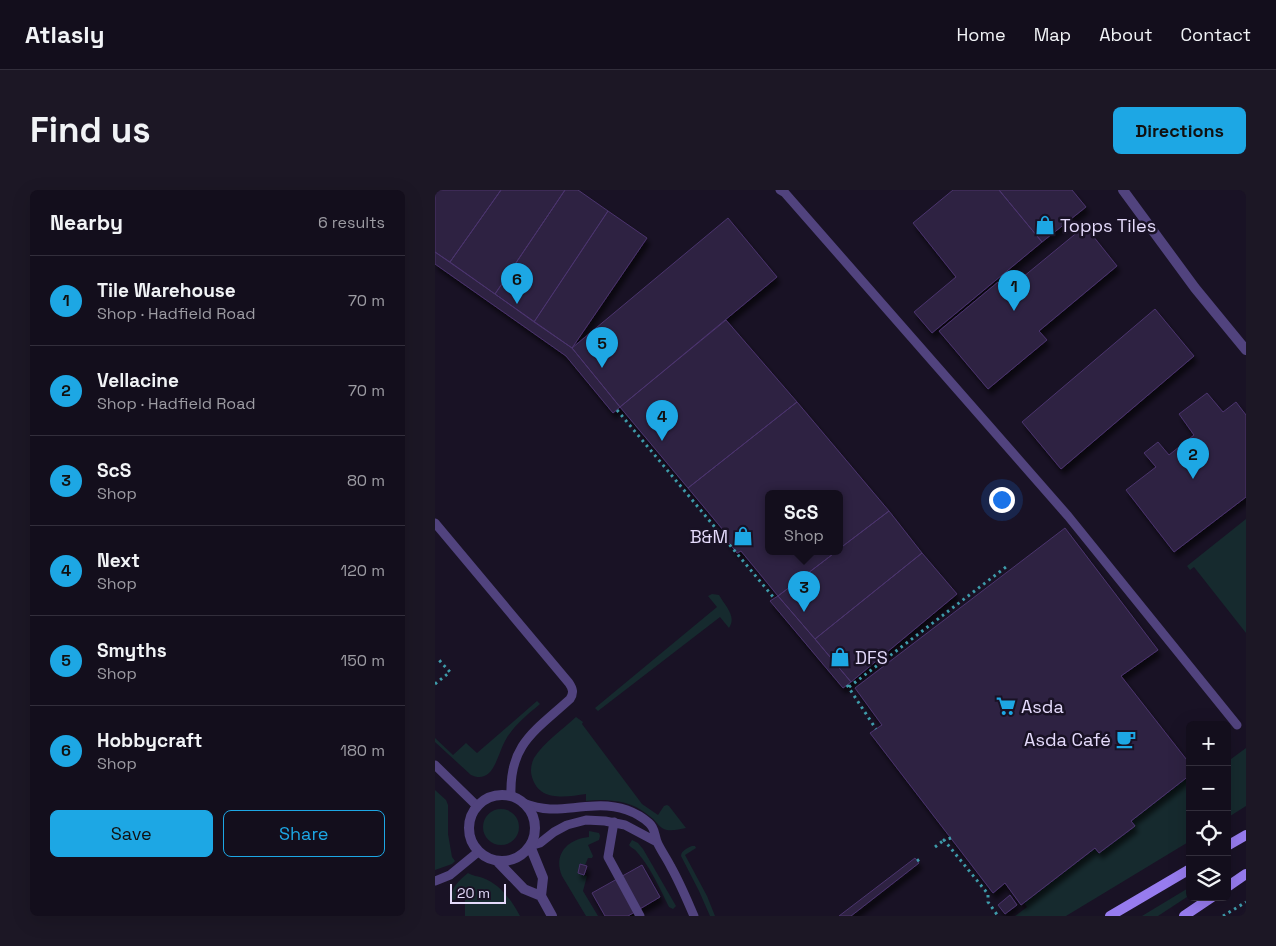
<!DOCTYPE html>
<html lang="en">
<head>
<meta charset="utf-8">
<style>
	:root { --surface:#130e1c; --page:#1c1725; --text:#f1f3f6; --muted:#9d9ca3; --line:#322e3b; --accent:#1da7e4 }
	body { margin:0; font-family:"Space Grotesk",sans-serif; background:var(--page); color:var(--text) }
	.controls { position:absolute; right:15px; bottom:15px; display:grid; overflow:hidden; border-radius:8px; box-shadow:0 5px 20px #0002 }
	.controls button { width:45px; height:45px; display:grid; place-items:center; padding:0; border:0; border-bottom:1px solid var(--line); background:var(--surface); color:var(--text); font:25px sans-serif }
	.scale { position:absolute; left:15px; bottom:12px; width:56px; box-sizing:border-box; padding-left:5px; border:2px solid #e4dafb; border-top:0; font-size:14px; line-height:18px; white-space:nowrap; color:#e4dafb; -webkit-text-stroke:4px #191225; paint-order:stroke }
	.you { position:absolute; left:566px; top:309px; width:18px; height:18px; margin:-12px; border:4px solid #fff; border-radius:50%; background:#1a73e8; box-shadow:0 0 0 8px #1a73e833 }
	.badge { display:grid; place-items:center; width:32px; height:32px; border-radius:50%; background:var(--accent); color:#111; font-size:16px; font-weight:700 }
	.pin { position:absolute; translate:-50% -41px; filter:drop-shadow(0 1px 2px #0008) }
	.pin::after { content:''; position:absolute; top:26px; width:18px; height:15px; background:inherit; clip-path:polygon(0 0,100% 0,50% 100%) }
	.popup { position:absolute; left:330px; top:300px; width:78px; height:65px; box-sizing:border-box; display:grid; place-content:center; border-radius:8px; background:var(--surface); filter:drop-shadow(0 1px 4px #0005); font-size:16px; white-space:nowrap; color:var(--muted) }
	.popup b { font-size:19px; color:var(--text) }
	.popup::after { content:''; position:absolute; left:50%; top:100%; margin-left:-10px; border:10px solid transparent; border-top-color:var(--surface) }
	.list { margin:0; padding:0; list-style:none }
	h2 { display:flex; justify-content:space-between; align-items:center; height:65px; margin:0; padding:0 20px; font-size:21px }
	h2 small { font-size:16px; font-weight:400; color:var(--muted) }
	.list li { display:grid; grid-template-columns:32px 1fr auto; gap:15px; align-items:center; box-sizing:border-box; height:90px; padding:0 20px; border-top:1px solid var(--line) }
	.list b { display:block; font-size:19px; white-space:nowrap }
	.list p { margin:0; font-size:16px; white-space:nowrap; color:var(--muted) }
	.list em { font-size:16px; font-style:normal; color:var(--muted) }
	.actions { display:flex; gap:10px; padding:15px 20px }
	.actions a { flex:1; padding:11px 0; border:1px solid var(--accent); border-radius:8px; text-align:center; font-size:18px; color:var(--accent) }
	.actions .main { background:var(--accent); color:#111 }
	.icon { flex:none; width:28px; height:28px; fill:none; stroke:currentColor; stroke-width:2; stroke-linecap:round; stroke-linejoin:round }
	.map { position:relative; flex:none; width:811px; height:726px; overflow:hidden; border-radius:8px }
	header { display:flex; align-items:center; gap:30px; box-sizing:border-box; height:70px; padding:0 25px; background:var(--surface); border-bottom:1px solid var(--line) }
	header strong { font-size:24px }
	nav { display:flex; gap:28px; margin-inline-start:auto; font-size:18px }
	.intro { display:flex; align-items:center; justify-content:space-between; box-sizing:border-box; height:120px; padding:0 30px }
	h1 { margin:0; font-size:35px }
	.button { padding:12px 22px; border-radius:8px; background:var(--accent); color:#111; font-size:18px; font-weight:700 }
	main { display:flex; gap:30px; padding:0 30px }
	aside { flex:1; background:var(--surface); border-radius:8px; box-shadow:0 5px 20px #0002 }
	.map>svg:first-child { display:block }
</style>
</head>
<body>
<header>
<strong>Atlasly</strong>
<nav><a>Home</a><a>Map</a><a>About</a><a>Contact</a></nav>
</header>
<div class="intro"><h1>Find us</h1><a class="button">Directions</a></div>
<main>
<aside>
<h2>Nearby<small>6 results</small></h2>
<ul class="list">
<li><span class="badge">1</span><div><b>Tile Warehouse</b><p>Shop · Hadfield Road</p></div><em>70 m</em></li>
<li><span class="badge">2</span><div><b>Vellacine</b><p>Shop · Hadfield Road</p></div><em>70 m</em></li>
<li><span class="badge">3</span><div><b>ScS</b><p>Shop</p></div><em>80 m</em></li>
<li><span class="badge">4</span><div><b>Next</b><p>Shop</p></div><em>120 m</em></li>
<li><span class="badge">5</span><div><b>Smyths</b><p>Shop</p></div><em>150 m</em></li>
<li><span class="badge">6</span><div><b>Hobbycraft</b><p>Shop</p></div><em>180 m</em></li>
</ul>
<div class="actions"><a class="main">Save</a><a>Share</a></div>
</aside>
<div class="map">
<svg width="811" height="726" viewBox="0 0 811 726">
	<defs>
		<filter id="shadow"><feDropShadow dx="3" dy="5.5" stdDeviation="2.5" flood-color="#0009"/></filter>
	</defs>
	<rect width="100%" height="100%" fill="#191225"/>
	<!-- green -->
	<path fill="#162a2e" d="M811,329V443L759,377L755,380L752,376Z
		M277,404L284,405C290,416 302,426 294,438L285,427L163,521L160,518L282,417L273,406Z
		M102,511L105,514C92,525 78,536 70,551C65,560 61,577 54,583C49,588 42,588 36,585L0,552V548L18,565L31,553L42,563Z
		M141,527L148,532L147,534L207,614L223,625L229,616L232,615L234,616L251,638C245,639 238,641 232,640C225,639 222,632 217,628C212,624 207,620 201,617C186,610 167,609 151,611V604C131,607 104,612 97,587C95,581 96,574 99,568C109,552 127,540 141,527Z
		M811,558V616L792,628V572Z
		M752,587L755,591V651L631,726H580L592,717L589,713Z
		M0,600L11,610L13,615V644L17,667L20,671L17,674L0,680Z
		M48 637a18 18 0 1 1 36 0a18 18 0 1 1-36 0Z
		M154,641L164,643L165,646L164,650L153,655L158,666L157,668H153L150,675L145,674L143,683L152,686L148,701L163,726H151L127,686C118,665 132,649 154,647Z
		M197,650L203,653L208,659L241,716L238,719L234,717C225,699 216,678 202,662C200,659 196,658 194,655Z
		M257,656H260L261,658L250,665L272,706L280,726H275L264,701L246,666C246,661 252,658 257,656Z
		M33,683C38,686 42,686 48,688C65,694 77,711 85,726H30V709L16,710C16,698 23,691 33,683Z
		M755,697V705L723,726H707Z"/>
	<!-- building -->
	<path fill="#2e2043" stroke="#4b356d" filter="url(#shadow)" d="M0,0H66L15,72L0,62Z
		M66,0H130L60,104L15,72Z
		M130,0H143L173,21L99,132L60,104Z
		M518,0H564L607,52L497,143L479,122L521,87L478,33Z
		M564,0H637L651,17L607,52Z
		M173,21L212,48L137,158L99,132Z
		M293,28L342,87L185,217L137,158Z
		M650,36L682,76L604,141L612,150L553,199L504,141L563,92L571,101Z
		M0,62L137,158L185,217L178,223L131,166L0,74Z
		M720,119L759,166L626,279L587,232Z
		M291,130L362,212L253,298L185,217Z
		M772,203L788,222L801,212L811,225V307L739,362L691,300L721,277L709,263L723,252L734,265L759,245L744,224Z
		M362,212L454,321L404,359V303H334V361H402L343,406L306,361L302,363L291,349L294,347L253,298Z
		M454,321L487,363L380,449L343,406L402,361H404V359Z
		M630,338L723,460L686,486L755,574V585L696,631L700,636L664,663L660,658L586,715L570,693L558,703L435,543L447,535L420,498Z
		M487,363L522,404L416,492L380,449Z
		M343,406L380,449L416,492L408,498L335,411Z
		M480,668L484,673L416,726H404Z
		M145,674L152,676L149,685L143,683Z
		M207,675L225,707L193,726H170L157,703Z
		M575,705L582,715L570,724L563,715Z"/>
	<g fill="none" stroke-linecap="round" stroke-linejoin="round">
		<!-- path -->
		<path stroke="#3e9baa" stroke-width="3" stroke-dasharray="2.5 4" stroke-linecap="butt" d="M182,220L339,408
			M0,494L15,482L4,470
			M412,495L441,539
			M414,497L571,377
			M516,648L509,650L553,704V712L563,726
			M500,657L509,650
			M482,671L485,669
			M788,726L811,712"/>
		<!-- service -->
		<path stroke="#51437e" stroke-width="9" d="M345,0L350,3L633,326L802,535
			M0,333L134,493C138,499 139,503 135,509C100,541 74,554 76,606
			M0,575L42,616
			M88,613C117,624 131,617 160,616C179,615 199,620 214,633C221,639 219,646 223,654C227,662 232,669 236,677C245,693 252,710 259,726
			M179,632L173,667L205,726
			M95,656L105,653L119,642L132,635L151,630L170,631L190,635L222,652
			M0,691L15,685L43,662"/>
		<!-- minor -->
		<path stroke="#51437e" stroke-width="10" d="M688,0L760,98L811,160
			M34 638a33 33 0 1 1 66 0a33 33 0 1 1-66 0Z
			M95,656L108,688L106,706L117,726
			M62,671L89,699L106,706"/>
		<!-- secondary -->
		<path stroke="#977cef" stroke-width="10" d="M792,656L811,645
			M792,697L811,684
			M675,726L755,679
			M749,726L777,707"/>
	</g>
	<!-- icons -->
	<defs>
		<symbol id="shop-bare" viewBox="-9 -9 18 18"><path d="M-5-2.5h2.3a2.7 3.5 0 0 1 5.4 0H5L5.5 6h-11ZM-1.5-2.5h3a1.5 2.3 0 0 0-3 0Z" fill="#1da7e4" stroke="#191225" stroke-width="2.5" paint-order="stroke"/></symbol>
		<symbol id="supermarket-bare" viewBox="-9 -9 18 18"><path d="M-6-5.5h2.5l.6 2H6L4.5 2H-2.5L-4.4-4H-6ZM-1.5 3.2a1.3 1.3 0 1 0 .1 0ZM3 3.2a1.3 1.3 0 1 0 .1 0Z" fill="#1da7e4" stroke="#191225" stroke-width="2.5" paint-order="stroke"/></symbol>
		<symbol id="cafe-bare" viewBox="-9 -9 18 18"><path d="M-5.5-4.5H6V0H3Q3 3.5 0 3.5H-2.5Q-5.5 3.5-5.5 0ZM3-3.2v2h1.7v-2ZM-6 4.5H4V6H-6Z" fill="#1da7e4" stroke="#191225" stroke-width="2.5" paint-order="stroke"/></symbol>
	</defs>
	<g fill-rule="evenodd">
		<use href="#shop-bare" x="596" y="21" width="28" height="28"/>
		<use href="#shop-bare" x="294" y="332" width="28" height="28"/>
		<use href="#shop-bare" x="391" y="453" width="28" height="28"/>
		<use href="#supermarket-bare" x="557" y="502" width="28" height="28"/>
		<use href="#cafe-bare" x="677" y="535" width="28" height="28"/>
	</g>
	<g text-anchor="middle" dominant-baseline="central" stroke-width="5" stroke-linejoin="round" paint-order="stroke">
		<!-- poi labels -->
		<g font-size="18" fill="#e4dafb" stroke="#191225" text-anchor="start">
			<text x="625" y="35">Topps Tiles</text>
			<text x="293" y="346" text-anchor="end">B&amp;M</text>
			<text x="420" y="467">DFS</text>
			<text x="586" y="516">Asda</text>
			<text x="676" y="549" text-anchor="end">Asda Café</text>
		</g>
	</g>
</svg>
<div class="controls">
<button>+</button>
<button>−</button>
<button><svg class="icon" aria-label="locate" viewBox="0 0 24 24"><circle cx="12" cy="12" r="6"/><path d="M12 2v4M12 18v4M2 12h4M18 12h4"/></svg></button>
<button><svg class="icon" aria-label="layers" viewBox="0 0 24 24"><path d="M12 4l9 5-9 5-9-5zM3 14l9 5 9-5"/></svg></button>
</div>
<div class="scale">20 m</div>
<div class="you"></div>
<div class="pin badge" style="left:579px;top:121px">1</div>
<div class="pin badge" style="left:758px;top:289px">2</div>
<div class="pin badge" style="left:369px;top:422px">3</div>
<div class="popup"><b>ScS</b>Shop</div>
<div class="pin badge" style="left:227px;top:251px">4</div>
<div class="pin badge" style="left:167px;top:178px">5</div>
<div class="pin badge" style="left:82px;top:114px">6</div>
</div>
</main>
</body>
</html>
